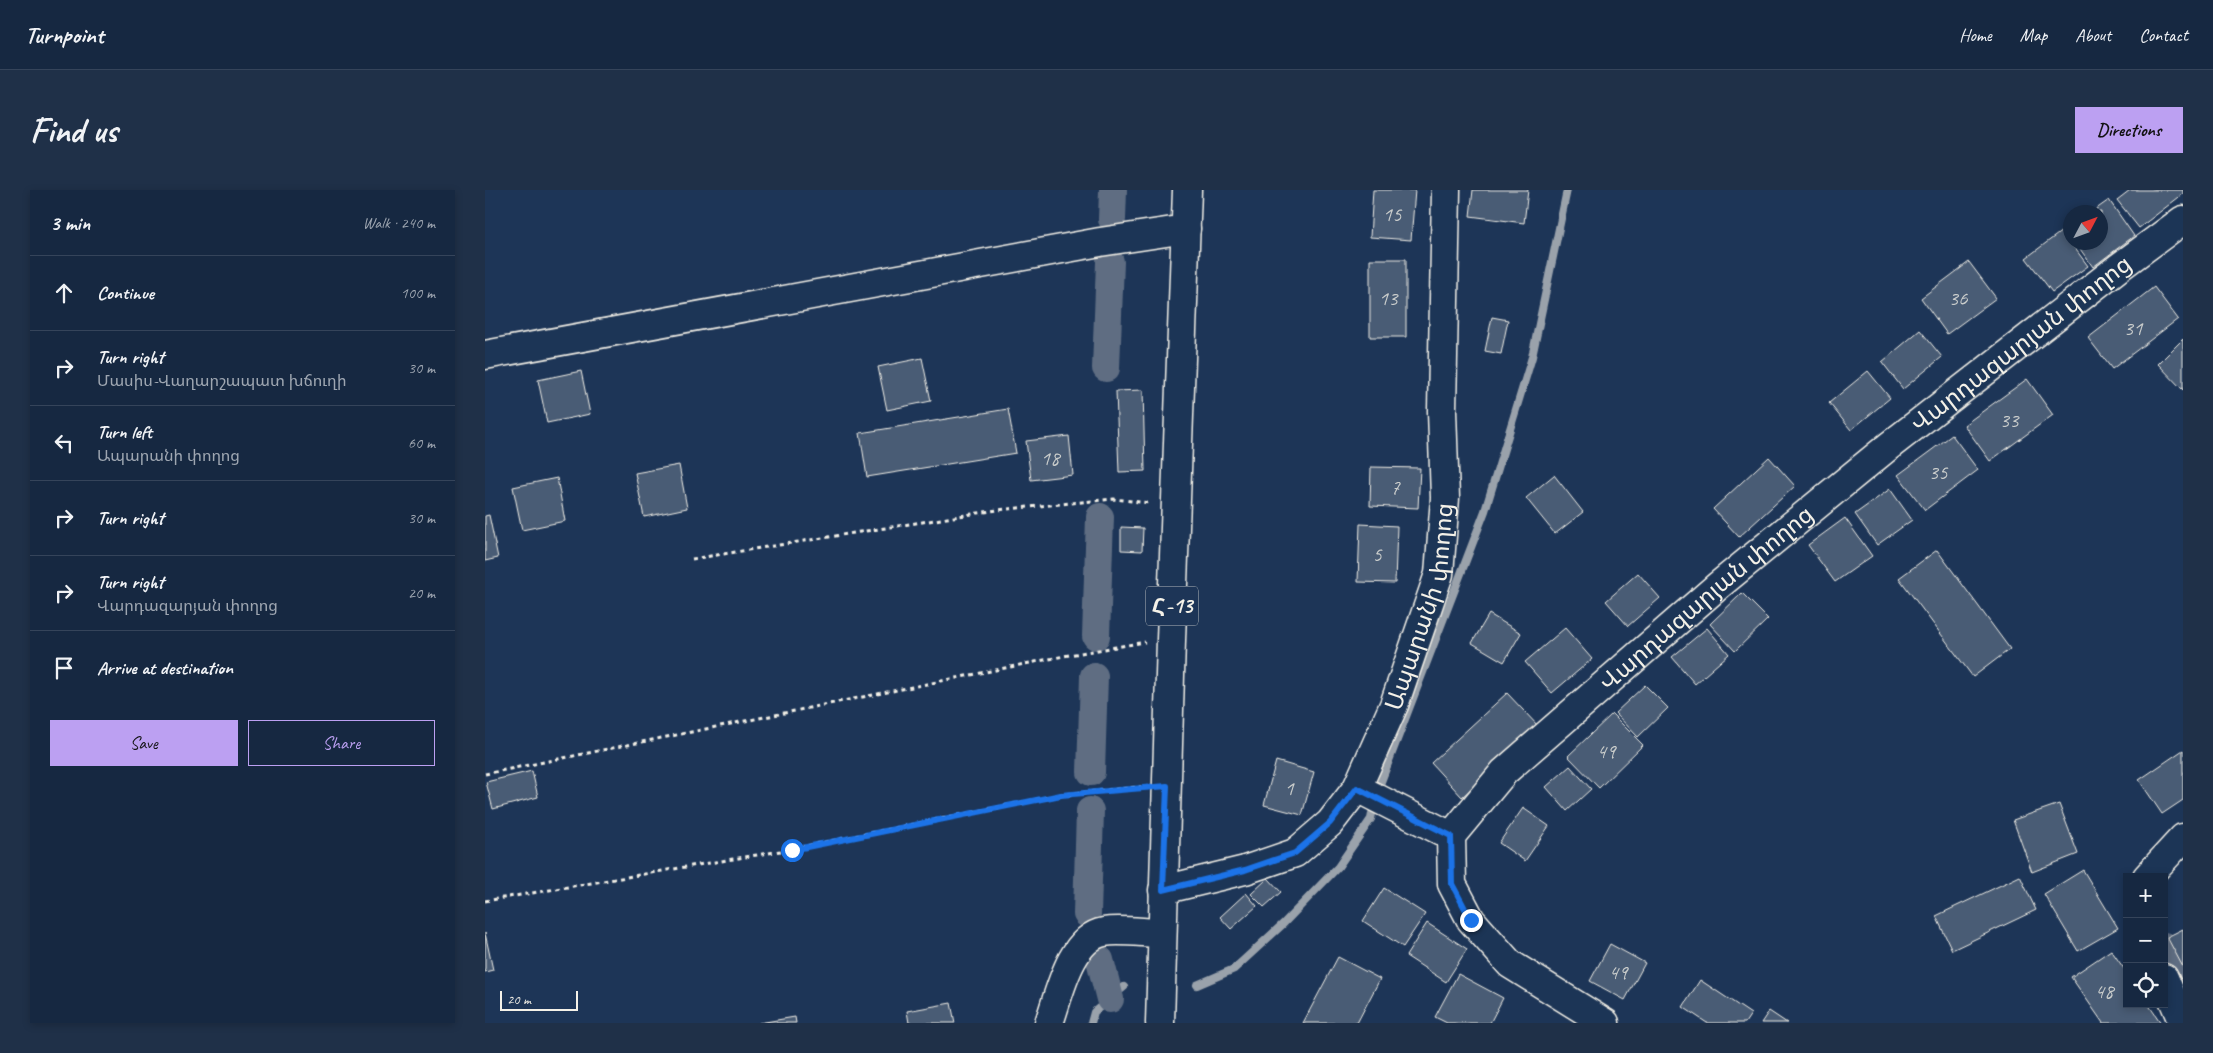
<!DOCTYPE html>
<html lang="en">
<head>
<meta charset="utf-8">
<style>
	:root { --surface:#162841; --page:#1f3048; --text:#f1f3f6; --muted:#9ea6b1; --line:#35445a; --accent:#bca0f2 }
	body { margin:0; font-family:Caveat,"Noto Sans Armenian",sans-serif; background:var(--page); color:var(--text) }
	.controls { position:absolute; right:15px; bottom:15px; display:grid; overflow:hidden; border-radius:0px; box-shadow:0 2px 8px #0003 }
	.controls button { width:45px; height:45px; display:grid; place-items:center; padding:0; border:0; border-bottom:1px solid var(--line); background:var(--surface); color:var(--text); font:25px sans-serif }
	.compass { position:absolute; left:1578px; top:15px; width:45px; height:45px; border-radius:50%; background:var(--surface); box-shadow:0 2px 8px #0003; rotate:49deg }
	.scale { position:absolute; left:15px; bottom:12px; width:78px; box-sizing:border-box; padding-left:5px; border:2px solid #f4f1e8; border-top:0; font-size:14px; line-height:18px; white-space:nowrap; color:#f4f1e8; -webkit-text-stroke:4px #1d3557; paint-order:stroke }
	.stop { position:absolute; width:15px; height:15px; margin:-11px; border:4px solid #1a73e8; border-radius:50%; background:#fff }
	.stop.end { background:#1a73e8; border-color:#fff; box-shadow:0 1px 5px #0008 }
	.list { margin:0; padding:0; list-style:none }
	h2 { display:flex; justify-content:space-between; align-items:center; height:65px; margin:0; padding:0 20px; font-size:21px }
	h2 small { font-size:16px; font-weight:400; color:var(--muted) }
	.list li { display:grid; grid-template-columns:32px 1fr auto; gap:15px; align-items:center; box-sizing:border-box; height:75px; padding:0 20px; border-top:1px solid var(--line) }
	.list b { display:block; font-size:19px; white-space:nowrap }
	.list p { margin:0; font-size:16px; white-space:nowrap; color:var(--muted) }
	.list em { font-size:16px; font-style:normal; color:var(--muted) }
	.actions { display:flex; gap:10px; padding:15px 20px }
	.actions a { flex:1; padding:11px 0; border:1px solid var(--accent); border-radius:0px; text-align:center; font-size:18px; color:var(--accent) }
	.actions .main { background:var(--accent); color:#111 }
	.icon { flex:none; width:28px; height:28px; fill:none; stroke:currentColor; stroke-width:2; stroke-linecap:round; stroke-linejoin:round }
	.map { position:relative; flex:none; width:1698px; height:833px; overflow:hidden; border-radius:0px }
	header { display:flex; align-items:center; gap:30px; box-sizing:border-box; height:70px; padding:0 25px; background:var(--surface); border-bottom:1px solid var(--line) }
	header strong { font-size:24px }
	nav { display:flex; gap:28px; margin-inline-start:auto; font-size:18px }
	.intro { display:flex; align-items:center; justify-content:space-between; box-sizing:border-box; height:120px; padding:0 30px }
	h1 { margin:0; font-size:35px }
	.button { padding:12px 22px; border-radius:0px; background:var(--accent); color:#111; font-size:18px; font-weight:700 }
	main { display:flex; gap:30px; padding:0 30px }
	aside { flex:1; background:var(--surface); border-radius:0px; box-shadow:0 2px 8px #0003 }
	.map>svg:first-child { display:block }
</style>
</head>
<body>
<header>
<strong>Turnpoint</strong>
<nav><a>Home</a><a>Map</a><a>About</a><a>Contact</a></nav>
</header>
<div class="intro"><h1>Find us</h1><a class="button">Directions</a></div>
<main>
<aside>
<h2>3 min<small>Walk · 240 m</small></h2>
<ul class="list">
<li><svg class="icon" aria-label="ahead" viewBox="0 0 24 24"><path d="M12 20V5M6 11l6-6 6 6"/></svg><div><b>Continue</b></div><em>100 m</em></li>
<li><svg class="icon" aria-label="right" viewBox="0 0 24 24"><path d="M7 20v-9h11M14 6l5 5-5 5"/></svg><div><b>Turn right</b><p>Մասիս-Վաղարշապատ խճուղի</p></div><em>30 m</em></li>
<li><svg class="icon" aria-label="left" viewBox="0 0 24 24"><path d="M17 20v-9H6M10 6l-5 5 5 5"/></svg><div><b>Turn left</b><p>Ապարանի փողոց</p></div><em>60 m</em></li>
<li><svg class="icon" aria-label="right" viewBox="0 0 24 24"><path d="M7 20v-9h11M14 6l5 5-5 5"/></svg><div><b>Turn right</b></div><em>30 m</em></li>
<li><svg class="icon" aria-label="right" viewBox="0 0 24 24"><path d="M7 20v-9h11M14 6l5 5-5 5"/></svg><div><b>Turn right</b><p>Վարդազարյան փողոց</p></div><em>20 m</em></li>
<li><svg class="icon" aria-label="arrive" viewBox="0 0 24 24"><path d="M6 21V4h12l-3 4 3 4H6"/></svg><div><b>Arrive at destination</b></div></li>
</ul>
<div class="actions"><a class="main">Save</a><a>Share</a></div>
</aside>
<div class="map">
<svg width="1698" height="833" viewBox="0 0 1698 833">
	<rect width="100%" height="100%" fill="#1d3557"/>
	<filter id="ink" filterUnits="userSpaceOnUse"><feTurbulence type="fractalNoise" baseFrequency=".02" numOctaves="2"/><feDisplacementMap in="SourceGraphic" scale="10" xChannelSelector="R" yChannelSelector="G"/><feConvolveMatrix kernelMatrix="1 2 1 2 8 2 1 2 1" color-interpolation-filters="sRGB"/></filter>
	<g filter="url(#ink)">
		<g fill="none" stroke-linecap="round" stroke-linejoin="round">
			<!-- stream -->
			<path stroke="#9aa2ab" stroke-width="8" d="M892,602L1000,321L1047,167L1082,0
				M712,795L749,779L798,734L853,677L886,629L889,613
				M606,833L609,822L639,797"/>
			<!-- canal -->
			<path stroke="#5e6d82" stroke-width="28" d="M627,29L628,0
				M621,178L625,72
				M611,446L615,327
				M606,582L609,486
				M602,724L605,621
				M1679,756L1698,800
				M615,770L625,809"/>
		</g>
		<!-- building -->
		<path fill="#485b74" stroke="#f4f1e8" d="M888,0H930L926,50L885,47Z
			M988,0H1043L1039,33L985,26Z
			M1645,0H1698V4L1654,38L1632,10Z
			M1624,10L1649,46L1608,77L1590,52H1616V22H1607Z
			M1577,41L1603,76L1567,102L1541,68Z
			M885,69H921V147H885Z
			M1484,72L1511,108L1462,144L1436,108Z
			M1669,97L1693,129L1627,179L1603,148Z
			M1007,127L1023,130L1016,164L1000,161Z
			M1435,140L1457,167L1418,199L1397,172Z
			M1698,149V200L1673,174Z
			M437,168L446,211L402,220L393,177Z
			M96,181L105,224L62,233L53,190Z
			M1383,181L1405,208L1366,240L1344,213Z
			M1542,189L1568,225L1505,271L1479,235Z
			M658,200L660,281L634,282L631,201Z
			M523,219L531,263L382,287L375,243Z
			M1467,245L1493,280L1440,320L1413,285Z
			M584,246L588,285L546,290L541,251Z
			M1284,267L1310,296L1254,347L1228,319Z
			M194,275L202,318L159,327L150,283Z
			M886,277L935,278L933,318L885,316Z
			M1069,285L1098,322L1070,344L1041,308Z
			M72,288L80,331L37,340L28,297Z
			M1405,299L1427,330L1392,355L1370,324Z
			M4,325L13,368L0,371V326Z
			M1360,328L1387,366L1350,392L1323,355Z
			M875,334L912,336L910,393L873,392Z
			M636,337L658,338L657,361L636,360Z
			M1452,360L1525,459L1488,487L1414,388Z
			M1153,383L1175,408L1143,436L1121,411Z
			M1257,403L1283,429L1250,461L1225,434Z
			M1004,424L1036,443L1019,472L987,453Z
			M1080,438L1107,469L1067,503L1040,472Z
			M1222,438L1244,464L1210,494L1187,467Z
			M1160,495L1183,518L1153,547L1130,523Z
			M1022,503L1054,537L977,607L946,573Z
			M1127,524L1158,555L1114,598L1083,566Z
			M1698,560V610L1677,624L1654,590Z
			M791,571L829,582L817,625L779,615Z
			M1085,576L1106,599L1082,621L1061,597Z
			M47,581L53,607L8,619L1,592Z
			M1574,614L1593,664L1547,682L1528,630Z
			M1038,618L1064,636L1040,671L1014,653Z
			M1598,680L1633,738L1593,761L1559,704Z
			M1535,686L1551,720L1467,760L1451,726Z
			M783,688L796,702L779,717L766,704Z
			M899,698L940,724L918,757L878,731Z
			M761,703L772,716L746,739L735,727Z
			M942,733L982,759L961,792L921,766Z
			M1698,739V777L1682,747Z
			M0,743L8,780L0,782Z
			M1125,754L1160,773L1140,810L1105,791Z
			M1626,760L1642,783V814H1663L1676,833H1618L1586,787Z
			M853,767L895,789L872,833H818Z
			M973,784L1018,808L1005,833H962L950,827Z
			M1215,790L1266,824L1260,833H1222L1198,817Z
			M466,813L470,833H424L422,821Z
			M1284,821L1302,833H1276Z
			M310,827L311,833H274Z"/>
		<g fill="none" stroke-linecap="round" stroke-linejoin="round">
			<defs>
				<g id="minor">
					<path d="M0,165L615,52L701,39"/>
					<path d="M872,598L966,646"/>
					<path d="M1662,687L1698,648"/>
					<path id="s1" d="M678,700L760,680L810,663L845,633L872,598L909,515L954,384L960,308L957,221L961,0"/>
					<path d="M1679,788L1698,833"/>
					<path d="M564,833C574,805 585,748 619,742C633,739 661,743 677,743"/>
					<path id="s2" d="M1120,833L1025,774L986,730L967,694L966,646L1019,582L1234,395L1404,256L1633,78L1698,30"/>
				</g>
				<path id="major" d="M675,833L686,450L702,0"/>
			</defs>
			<!-- minor casing -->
			<use href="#minor" stroke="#f4f1e8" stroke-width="31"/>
			<!-- major casing -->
			<use href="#major" stroke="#f4f1e8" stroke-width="31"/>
			<!-- path -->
			<path stroke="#f4f1e8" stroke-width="3" stroke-dasharray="4 4" stroke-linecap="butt" d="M207,369L512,320L629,309L664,313
				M0,584L584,465L660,452
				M0,711L307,659L576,605L656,597"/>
			<!-- minor -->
			<use href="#minor" stroke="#1d3557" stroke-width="28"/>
			<!-- major -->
			<use href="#major" stroke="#1d3557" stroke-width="28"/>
		</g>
	</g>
	<g fill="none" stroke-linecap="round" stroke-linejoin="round" filter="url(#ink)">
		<!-- route -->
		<path stroke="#1a73e8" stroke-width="6" d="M307,660L576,605L682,596L678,700L760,680L810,663L845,633L872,598L966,646L967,694L986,730"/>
	</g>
	<g text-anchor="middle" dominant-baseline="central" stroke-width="4.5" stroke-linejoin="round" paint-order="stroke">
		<!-- number labels -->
		<g font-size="21" fill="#c9cccb">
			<text x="907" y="24">15</text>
			<text x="903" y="108">13</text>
			<text x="1473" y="108">36</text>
			<text x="1648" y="138">31</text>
			<text x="1524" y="230">33</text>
			<text x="565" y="268">18</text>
			<text x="1453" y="282">35</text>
			<text x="910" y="297">7</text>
			<text x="892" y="364">5</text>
			<text x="1121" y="561">49</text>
			<text x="804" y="598">1</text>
			<text x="1133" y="782">49</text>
			<text x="1619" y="801">48</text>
		</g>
		<!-- shield labels -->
		<rect fill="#1d3557" stroke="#b4b9bc" stroke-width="1" x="661" y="396.5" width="52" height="39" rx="4"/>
		<g font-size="22" font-weight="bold" fill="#f4f1e8">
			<text x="687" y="416">Հ-13</text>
		</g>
		<!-- street labels -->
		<g font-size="24" fill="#f4f1e8" stroke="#1d3557">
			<text stroke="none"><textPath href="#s2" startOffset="1014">Վարդազարյան փողոց</textPath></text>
			<text stroke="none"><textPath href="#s2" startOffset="609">Վարդազարյան փողոց</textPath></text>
			<text stroke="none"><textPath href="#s1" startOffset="421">Ապարանի փողոց</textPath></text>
		</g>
	</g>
</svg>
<div class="controls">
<button>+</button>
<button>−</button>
<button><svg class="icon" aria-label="locate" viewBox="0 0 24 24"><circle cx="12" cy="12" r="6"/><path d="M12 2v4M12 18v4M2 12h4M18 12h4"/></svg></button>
</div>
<svg class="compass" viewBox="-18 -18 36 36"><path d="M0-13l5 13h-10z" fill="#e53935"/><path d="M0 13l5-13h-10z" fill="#9ea6b1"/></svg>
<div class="scale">20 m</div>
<div class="stop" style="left:307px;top:660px"></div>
<div class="stop end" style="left:986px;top:730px"></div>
</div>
</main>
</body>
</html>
